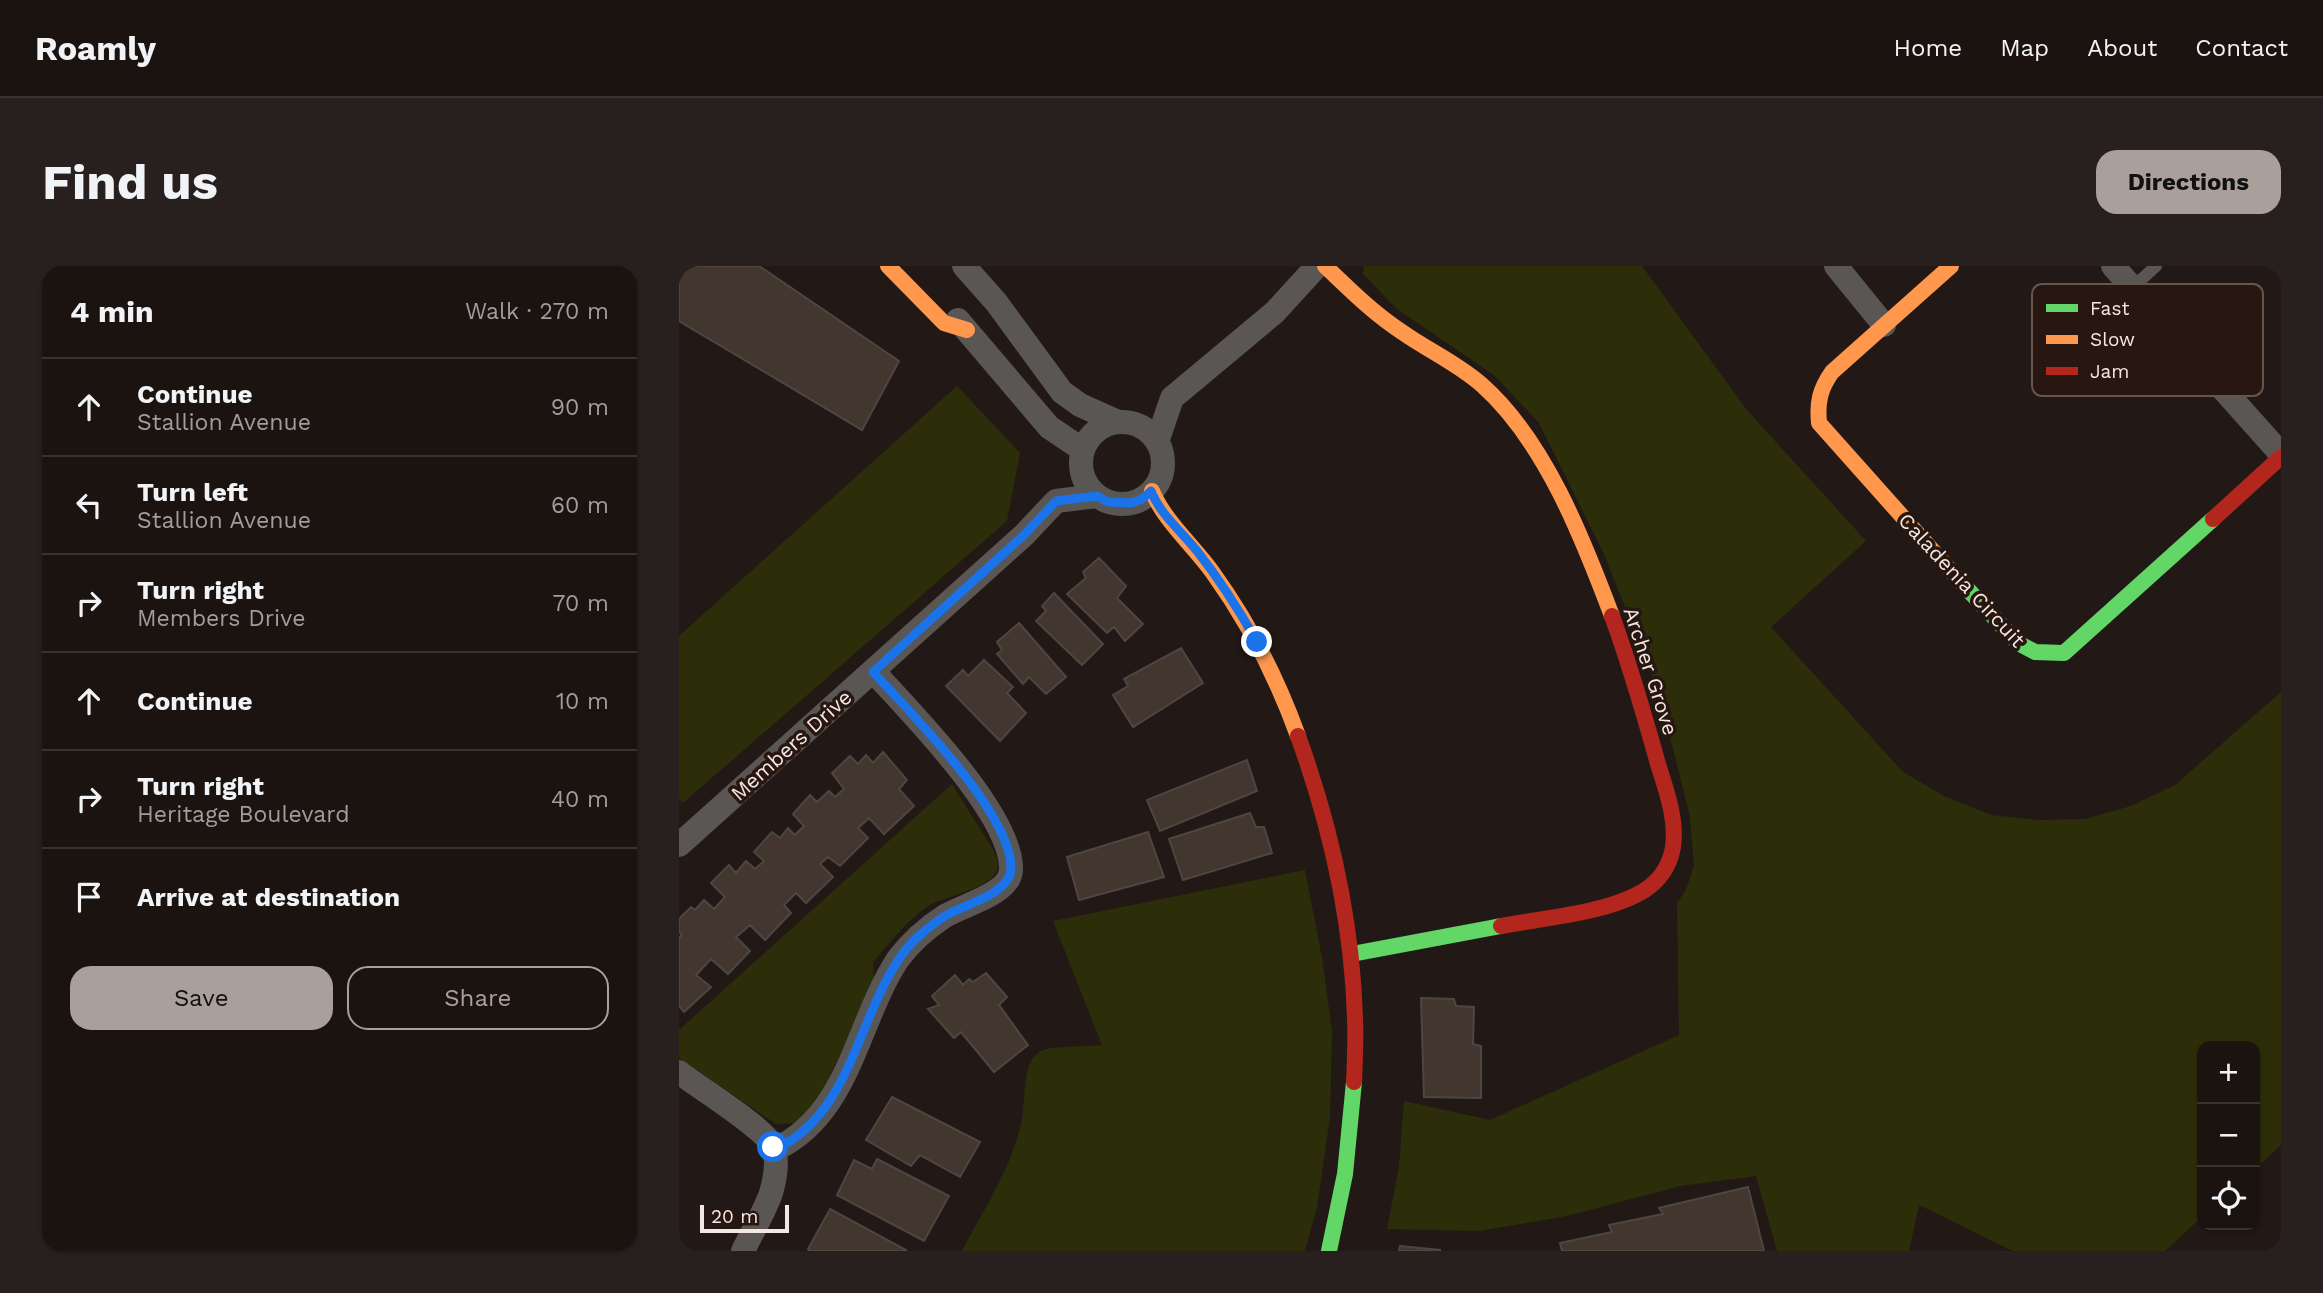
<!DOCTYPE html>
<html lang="en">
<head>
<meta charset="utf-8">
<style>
	:root { --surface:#1a1310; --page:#27201e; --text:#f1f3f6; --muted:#9f9e9f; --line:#383230; --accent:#aa9f9b }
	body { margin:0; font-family:"Work Sans",sans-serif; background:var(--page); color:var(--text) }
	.controls { position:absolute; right:21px; bottom:21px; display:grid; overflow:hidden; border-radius:14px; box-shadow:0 2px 5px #0004 }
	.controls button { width:63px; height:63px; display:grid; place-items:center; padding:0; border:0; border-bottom:2px solid var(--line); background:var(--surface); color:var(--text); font:35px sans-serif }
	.scale { position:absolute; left:21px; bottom:18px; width:89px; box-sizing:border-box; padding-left:7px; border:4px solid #f4e7e2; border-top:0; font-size:19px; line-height:24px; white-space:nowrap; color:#f4e7e2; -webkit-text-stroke:5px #281710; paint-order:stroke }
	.stop { position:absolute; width:21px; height:21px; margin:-16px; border:5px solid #1a73e8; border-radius:50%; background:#fff }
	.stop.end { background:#1a73e8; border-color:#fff; box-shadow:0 2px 7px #0008 }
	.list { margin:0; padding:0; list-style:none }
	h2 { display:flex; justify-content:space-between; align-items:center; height:91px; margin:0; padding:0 28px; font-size:30px }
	h2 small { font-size:23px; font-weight:400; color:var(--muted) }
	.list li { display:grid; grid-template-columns:46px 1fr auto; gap:21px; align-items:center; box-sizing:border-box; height:98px; padding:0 28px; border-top:2px solid var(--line) }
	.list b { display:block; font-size:26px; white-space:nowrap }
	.list p { margin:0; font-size:23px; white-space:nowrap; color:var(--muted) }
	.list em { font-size:23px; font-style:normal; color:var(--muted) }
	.actions { display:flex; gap:14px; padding:21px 28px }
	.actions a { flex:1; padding:16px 0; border:2px solid var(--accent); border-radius:21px; text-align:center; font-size:24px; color:var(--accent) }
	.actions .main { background:var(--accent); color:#111 }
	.icon { flex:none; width:38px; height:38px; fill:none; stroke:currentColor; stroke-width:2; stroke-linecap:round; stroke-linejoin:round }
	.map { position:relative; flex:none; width:1602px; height:985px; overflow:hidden; border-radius:21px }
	header { display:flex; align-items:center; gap:42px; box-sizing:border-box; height:98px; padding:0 35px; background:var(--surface); border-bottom:2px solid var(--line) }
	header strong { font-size:33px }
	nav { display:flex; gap:38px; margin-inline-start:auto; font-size:24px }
	.intro { display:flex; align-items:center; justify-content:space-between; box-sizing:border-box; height:168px; padding:0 42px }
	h1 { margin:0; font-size:49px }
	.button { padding:18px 32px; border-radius:21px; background:var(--accent); color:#111; font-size:24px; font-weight:700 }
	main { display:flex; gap:42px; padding:0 42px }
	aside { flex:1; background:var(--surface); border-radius:21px; box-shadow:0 2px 5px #0004 }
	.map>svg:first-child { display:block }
</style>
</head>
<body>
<header>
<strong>Roamly</strong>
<nav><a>Home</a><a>Map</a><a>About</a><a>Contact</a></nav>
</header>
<div class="intro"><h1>Find us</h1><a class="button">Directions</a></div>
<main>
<aside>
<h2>4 min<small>Walk · 270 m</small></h2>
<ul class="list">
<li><svg class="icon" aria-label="ahead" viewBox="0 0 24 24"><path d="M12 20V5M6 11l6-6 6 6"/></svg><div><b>Continue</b><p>Stallion Avenue</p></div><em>90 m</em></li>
<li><svg class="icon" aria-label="left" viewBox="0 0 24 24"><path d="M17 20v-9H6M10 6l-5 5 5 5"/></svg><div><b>Turn left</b><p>Stallion Avenue</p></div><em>60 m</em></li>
<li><svg class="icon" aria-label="right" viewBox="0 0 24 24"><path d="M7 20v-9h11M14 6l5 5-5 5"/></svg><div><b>Turn right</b><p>Members Drive</p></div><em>70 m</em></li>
<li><svg class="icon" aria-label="ahead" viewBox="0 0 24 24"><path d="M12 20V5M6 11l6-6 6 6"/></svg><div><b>Continue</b></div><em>10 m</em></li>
<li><svg class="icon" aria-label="right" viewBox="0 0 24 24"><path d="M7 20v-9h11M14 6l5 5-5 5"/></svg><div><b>Turn right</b><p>Heritage Boulevard</p></div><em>40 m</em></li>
<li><svg class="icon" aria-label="arrive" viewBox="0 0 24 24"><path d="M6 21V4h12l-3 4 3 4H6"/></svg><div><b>Arrive at destination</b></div></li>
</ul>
<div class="actions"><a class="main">Save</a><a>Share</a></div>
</aside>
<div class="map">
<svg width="1602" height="985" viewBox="0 0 1602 985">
	<rect width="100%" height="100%" fill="#221916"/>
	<!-- green -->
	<path fill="#2c2e09" d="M685,0H963L1067,143L1187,275L1092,361L1224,506L1265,530L1312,549L1360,554L1406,553L1452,540L1496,519L1602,426V879L1576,903V780H1523V951L1486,985H1334L1240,939L1230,985H1098L1077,910L1001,920L888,950L800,965L708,963L720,901L725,835L811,854L1000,769L998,637L1007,624L1015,600L1011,551L980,427L925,288L860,157L815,109L718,43L684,8Z
		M278,120L341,187L328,255L4,537L0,532V370Z
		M273,518L315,585C317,592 321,599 317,606C308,623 270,629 253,638C230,651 212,676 194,696L195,718L146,820L120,857L97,858L0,792V764Z
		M626,604L644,697L653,766L651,851L638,941L626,985H283C305,943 334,900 343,853C347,833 342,793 364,784C373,780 410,781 423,779L374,655Z"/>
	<!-- building -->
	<path fill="#42362e" stroke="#4d4641" stroke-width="2" d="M0,0H80L220,95L183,164L0,55Z
		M420,292L447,320L438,332L464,358L446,375L435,361L428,367L388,328L407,312L404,306Z
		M375,327L424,378L403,399L357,355L367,345L363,340Z
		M340,357L387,411L367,428L350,411L344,418L318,388L323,384L318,376Z
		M502,382L524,417L454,461L434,429L449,420L445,413Z
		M305,394L334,421L328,427L347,447L321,475L267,420L284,404L289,410Z
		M204,486L228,514L220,523L235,540L205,568L190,552L179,562L189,572L161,600L149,591L141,598L154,611L127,637L117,627L105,639L112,647L86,674L71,659L57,671L71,685L49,708L32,693L17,709L32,721L5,746L0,740V672L3,669L0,666V653L12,641L16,644L25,634L35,643L46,631L32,617L50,599L57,607L67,595L76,603L85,595L75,586L93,566L101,572L109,562L116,569L125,560L114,548L131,529L138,536L150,525L156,531L165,523L153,507L171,490L179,498L187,489L194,497Z
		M568,494L578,525L481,565L468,534Z
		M571,547L577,561H585L593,587L504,614L490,573Z
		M469,566L485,611L400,634L388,591Z
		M307,707L328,731L320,739L349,779L315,806L282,766L275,772L249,743L260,739L253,730L276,709L284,719L290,713L294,716Z
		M742,732L775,733L777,740L795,741L794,778L802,780V832L745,831Z
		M213,831L301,876L281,911L241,889L232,900L187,874Z
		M198,893L270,930L245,975L158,929L175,894L193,903Z
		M1069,921L1085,985H883L881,977L933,966L930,959L984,948L980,942Z
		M151,943L227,984V985H131L129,983Z
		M721,980L761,984V985H720Z"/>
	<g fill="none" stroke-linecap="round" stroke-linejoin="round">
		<!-- lane -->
		<path stroke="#595654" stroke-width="12" d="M1453,22L1477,0"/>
		<!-- street -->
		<path stroke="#595654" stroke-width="24" d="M285,0L317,36L383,126L401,139L439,156
			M1157,0L1205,59
			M1434,0L1602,188
			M279,54L370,161L404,184
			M402 197a41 41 0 1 1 82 0a41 41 0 1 1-82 0Z
			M478,176L493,132L596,46L638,0
			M0,579L345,269L377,235L418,230
			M0,806C20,822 83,860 93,879C100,892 96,913 92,927C85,947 73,966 64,985
			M95,884C171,849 177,757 219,693C231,677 249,661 266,650C284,639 331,628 332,604C334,549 231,446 195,406"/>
		<!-- fast -->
		<path stroke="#63d668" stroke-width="16" d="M1279,313L1339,377L1356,386L1385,387L1534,253
			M673,688L822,660
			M650,985L666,908L675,816"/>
		<!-- slow -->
		<path stroke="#ff974d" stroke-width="16" d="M209,0L265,57L288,64
			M646,0C670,23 695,48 723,66C750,85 778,97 803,119C866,175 904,273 933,350
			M1272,0L1153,106C1141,123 1138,136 1140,157L1279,313
			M473,225C486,256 515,280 534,307C570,357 598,412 619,470"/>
		<!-- jam -->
		<path stroke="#b3261e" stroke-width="16" d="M1534,253L1602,191
			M619,470C652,561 673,655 676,752C677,773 676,794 675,816
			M822,660C864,652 930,647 966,624C981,614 991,599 994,581C998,553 987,524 979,498C965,448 951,399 933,350"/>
	</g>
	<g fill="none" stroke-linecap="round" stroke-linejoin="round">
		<!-- route -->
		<path stroke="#1a73e8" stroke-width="9" d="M94,881L95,884C171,849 177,757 220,693C231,676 249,661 266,650C284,639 331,628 332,603C334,549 231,446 194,406L345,269L377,235L418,230L429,236L452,237L463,233L472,225C481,248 502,265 518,285C541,314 560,344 578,376"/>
	</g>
	<g text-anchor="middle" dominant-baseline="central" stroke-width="7" stroke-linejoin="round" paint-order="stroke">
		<!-- street labels -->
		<g font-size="21" fill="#f4e7e2" stroke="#281710">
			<text transform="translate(1283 314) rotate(47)">Caladenia Circuit</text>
			<text transform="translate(972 405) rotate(72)">Archer Grove</text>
			<text transform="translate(112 479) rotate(-42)">Members Drive</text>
		</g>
	</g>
	<!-- legend -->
	<rect x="1353" y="18" width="231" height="112" rx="10" fill="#281710" stroke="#65554f" stroke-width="2"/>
	<rect x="1367" y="38" width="32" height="8" fill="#63d668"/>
	<rect x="1367" y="69" width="32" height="9" fill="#ff974d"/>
	<rect x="1367" y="101" width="32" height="8" fill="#b3261e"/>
	<g font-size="19" fill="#f4e7e2">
		<text x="1411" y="49">Fast</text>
		<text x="1411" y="80">Slow</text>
		<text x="1411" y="112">Jam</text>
	</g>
</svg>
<div class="controls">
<button>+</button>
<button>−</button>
<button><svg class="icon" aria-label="locate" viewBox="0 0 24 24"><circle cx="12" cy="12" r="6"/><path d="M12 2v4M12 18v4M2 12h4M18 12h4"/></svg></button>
</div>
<div class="scale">20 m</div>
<div class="stop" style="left:94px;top:881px"></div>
<div class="stop end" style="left:578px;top:376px"></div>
</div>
</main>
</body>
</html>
